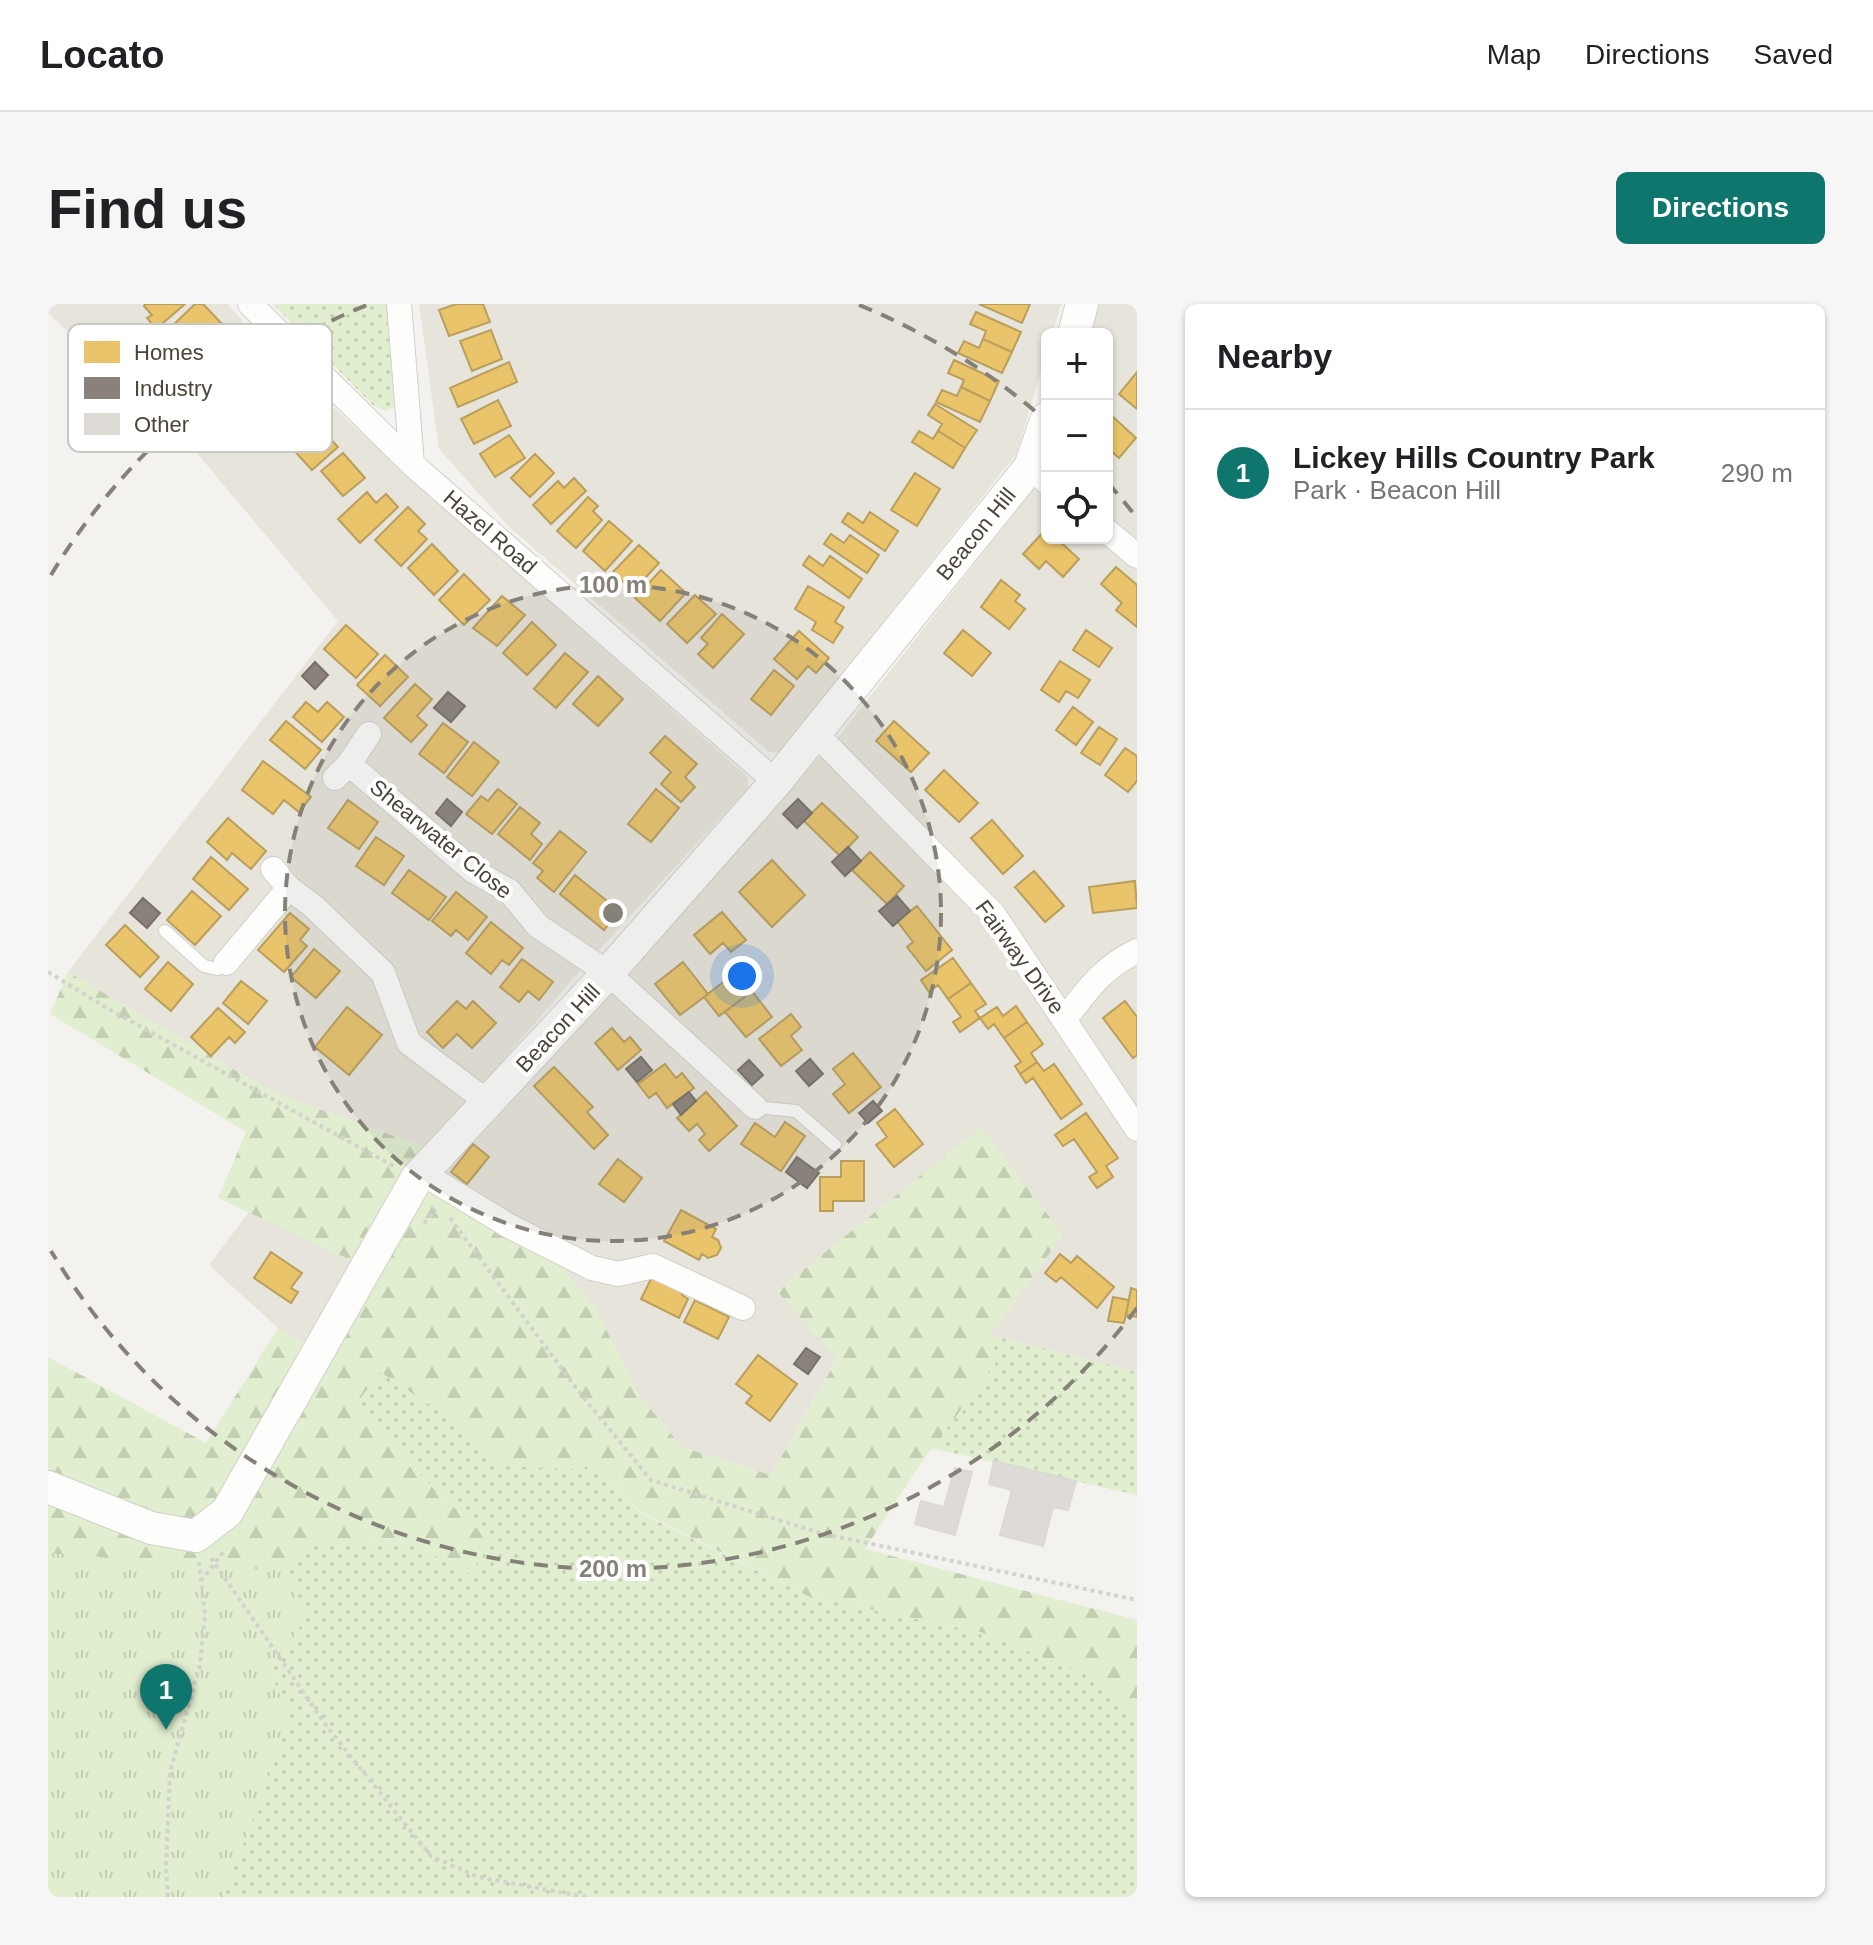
<!DOCTYPE html>
<html lang="en">
<head>
<meta charset="utf-8">
<style>
	:root { --surface:#fff; --page:#f6f6f6; --text:#202124; --muted:#757577; --line:#e0e0e0; --accent:#0f766e }
	body { margin:0; font-family:Arial,sans-serif; background:var(--page); color:var(--text) }
	.controls { position:absolute; right:24px; top:24px; display:grid; overflow:hidden; border-radius:12px; box-shadow:0 2px 6px #0004 }
	.controls button { width:72px; height:72px; display:grid; place-items:center; padding:0; border:0; border-bottom:2px solid var(--line); background:var(--surface); color:var(--text); font:40px sans-serif }
	.you { position:absolute; left:694px; top:672px; width:28px; height:28px; margin:-20px; border:6px solid #fff; border-radius:50%; background:#1a73e8; box-shadow:0 0 0 12px #1a73e833 }
	.badge { display:grid; place-items:center; width:52px; height:52px; border-radius:50%; background:var(--accent); color:#fff; font-size:26px; font-weight:700 }
	.pin { position:absolute; translate:-50% -66px; filter:drop-shadow(0 2px 4px #0008) }
	.pin::after { content:''; position:absolute; top:42px; width:28px; height:24px; background:inherit; clip-path:polygon(0 0,100% 0,50% 100%) }
	.list { margin:0; padding:0; list-style:none }
	h2 { display:flex; justify-content:space-between; align-items:center; height:104px; margin:0; padding:0 32px; font-size:34px }
	h2 small { font-size:26px; font-weight:400; color:var(--muted) }
	.list li { display:grid; grid-template-columns:52px 1fr auto; gap:24px; align-items:center; box-sizing:border-box; height:128px; padding:0 32px; border-top:2px solid var(--line) }
	.list b { display:block; font-size:30px; white-space:nowrap }
	.list p { margin:0; font-size:26px; white-space:nowrap; color:var(--muted) }
	.list em { font-size:26px; font-style:normal; color:var(--muted) }
	.icon { flex:none; width:44px; height:44px; fill:none; stroke:currentColor; stroke-width:2; stroke-linecap:round; stroke-linejoin:round }
	.map { position:relative; flex:none; width:1089px; height:1593px; overflow:hidden; border-radius:12px }
	header { display:flex; align-items:center; gap:48px; box-sizing:border-box; height:112px; padding:0 40px; background:var(--surface); border-bottom:2px solid var(--line) }
	header strong { font-size:38px }
	nav { display:flex; gap:44px; margin-inline-start:auto; font-size:28px }
	.intro { display:flex; align-items:center; justify-content:space-between; box-sizing:border-box; height:192px; padding:0 48px }
	h1 { margin:0; font-size:56px }
	.button { padding:20px 36px; border-radius:12px; background:var(--accent); color:#fff; font-size:28px; font-weight:700 }
	main { display:flex; gap:48px; padding:0 48px }
	aside { flex:1; background:var(--surface); border-radius:12px; box-shadow:0 2px 6px #0004 }
	.map>svg:first-child { display:block }
</style>
</head>
<body>
<header>
<strong>Locato</strong>
<nav><a>Map</a><a>Directions</a><a>Saved</a></nav>
</header>
<div class="intro"><h1>Find us</h1><a class="button">Directions</a></div>
<main>
<div class="map">
<svg width="1089" height="1593" viewBox="0 0 1089 1593">
	<defs>
		<pattern id="grass-dots" width="8" height="8" patternUnits="userSpaceOnUse" patternTransform="scale(2)"><rect width="8" height="8" fill="#e1eecf"/><path d="M2 2h.1M6 6h.1" fill="none" stroke="#c3cdb2" stroke-width="1.8" stroke-linecap="round"/></pattern>
		<pattern id="forest-firs" width="22" height="20" patternUnits="userSpaceOnUse" patternTransform="scale(2)"><rect width="22" height="20" fill="#e1eecf"/><path d="M5 1l3.5 6h-7zM16 11l3.5 6h-7z" fill="#c3cdb2"/></pattern>
		<pattern id="park-tufts" width="24" height="20" patternUnits="userSpaceOnUse" patternTransform="scale(2)"><rect width="24" height="20" fill="#e1eecf"/><path d="M3 7l-1-3M5 7V3M7 7l1-3M15 17l-1-3M17 17v-4M19 17l1-3" fill="none" stroke="#c3cdb2"/></pattern>
	</defs>
	<rect width="100%" height="100%" fill="#f4f2ee"/>
	<!-- residential -->
	<path fill="#e7e4dc" d="M0,0H180L206,31L379,189L700,473V484L529,670L386,837L377,843L226,789L20,668L290,317L147,147L0,9Z
		M371,0H1013L1004,30H999V47L969,149L732,449L721,448L460,222L391,145Z
		M1049,0H1089V1068L942,1031L1015,931L729,986L789,1054L723,1171L634,1143L590,1090L547,1003L389,871L795,427L961,216L999,146V234H1059V30H1040Z
		M201,908L311,960L258,1041L230,1024L161,961Z"/>
	<!-- grass -->
	<path fill="url(#grass-dots)" d="M225,0H342L352,99L338,107L325,101Z
		M942,1031L1089,1068V1191L883,1144L949,1056Z
		M332,1068L393,1108L456,1162L554,1166L591,1208L762,1293L933,1328L1039,1371L1089,1414V1593H175L232,1444L221,1369L258,1312L237,1267L269,1241L361,1239L422,1269L444,1238L386,1185L305,1102Z"/>
	<!-- forest -->
	<path fill="url(#forest-firs)" d="M20,668L226,789L377,843L311,960L170,894L198,828L2,710Z
		M933,823L1015,931L942,1031L950,1056L873,1159L817,1245L1089,1316V1414L1039,1371L933,1328L762,1293L591,1207L554,1166L456,1162L393,1108L332,1068L306,1103L386,1185L444,1238L422,1270L361,1239L269,1241L237,1267L259,1312L222,1368L240,1408L232,1444L175,1593H0V1053L158,1139L230,1024L258,1041L389,871L483,925L547,1003L590,1090L634,1143L723,1171L789,1055L729,987Z"/>
	<!-- park -->
	<path fill="url(#park-tufts)" d="M0,1249L237,1267L259,1312L222,1368L240,1408L232,1444L175,1593H0Z"/>
	<!-- homes -->
	<path fill="#e9c46a" stroke="#ba9e5b" stroke-width="2" d="M97,0H137L108,25L99,14L104,11L96,2Z
		M147,0H155L177,23L142,56L128,41L134,36L122,24Z
		M408,0H435L442,18L401,32L391,6Z
		M931,0H982L974,19Z
		M928,8L973,28L964,48L935,35L938,27L922,20Z
		M443,26L454,55L424,67L412,37Z
		M935,35L964,48L954,69L910,49L916,37L931,44Z
		M906,56L951,77L942,97L913,83L916,76L900,69Z
		M461,58L469,78L410,103L402,84Z
		M1089,68V105L1071,90Z
		M913,83L942,97L932,118L888,98L894,86L909,92Z
		M450,96L463,122L426,140L413,115Z
		M887,100L929,126L917,144L890,127L894,120L880,111Z
		M1064,112L1088,134L1071,154L1062,146L1059,149V118Z
		M266,118L290,143L264,166L241,141Z
		M871,127L885,135L890,127L917,144L905,164L864,138Z
		M461,131L477,154L447,173L432,150Z
		M295,149L317,174L295,192L273,167Z
		M487,150L506,169L482,193L463,174Z
		M867,169L892,185L869,222L843,206Z
		M526,174L538,187L503,220L485,201L510,177L516,184Z
		M319,188L328,199L338,190L350,203L312,239L290,215Z
		M540,193L550,202L545,207L554,216L528,244L509,227Z
		M360,203L377,220L370,227L379,235L353,262L327,236Z
		M822,208L850,227L837,247L794,218L800,209L815,219Z
		M561,217L584,237L557,267L535,247Z
		M998,225L999,234H1008L1031,255L1015,273L998,257L991,265L975,250Z
		M783,230L796,239L802,231L831,251L819,269L776,240Z
		M384,240L410,267L386,291L360,264Z
		M591,241L611,259L585,287L565,268Z
		M761,252L775,262L782,252L814,275L801,294L755,261Z
		M1068,263L1089,281V323L1068,306L1074,299L1053,280Z
		M613,266L638,289L612,317L587,294Z
		M416,270L442,296L416,321L391,296Z
		M953,276L972,291L967,297L977,305L961,325L933,303Z
		M760,282L796,303L787,318L795,323L785,339L764,326L768,318L747,305Z
		M647,291L668,310L639,339L619,320Z
		M454,292L477,311L449,342L425,324Z
		M674,310L696,330L665,364L650,350L660,340L653,334Z
		M484,318L508,341L479,371L455,349Z
		M298,321L330,350L308,374L276,345Z
		M915,326L943,349L924,372L896,349Z
		M1038,326L1064,344L1051,363L1025,346Z
		M751,327L781,354L768,369L760,362L749,375L726,355Z
		M517,349L540,368L508,404L486,385Z
		M337,351L360,373L332,402L309,381Z
		M1012,357L1042,376L1030,394L1018,387L1011,398L993,386Z
		M726,366L746,382L723,411L703,395Z
		M550,372L575,395L550,422L525,400Z
		M367,380L384,395L369,412L379,421L363,438L336,414Z
		M258,398L270,408L279,398L296,413L274,438L245,413Z
		M1025,403L1045,418L1028,441L1008,426Z
		M238,417L273,446L257,465L222,436Z
		M846,417L881,449L863,468L828,437Z
		M395,419L420,438L396,469L371,450Z
		M1051,423L1069,435L1052,461L1033,449Z
		M617,432L649,460L637,473L647,483L633,498L613,480L623,468L602,449Z
		M426,438L451,458L424,492L399,473Z
		M1077,444L1089,452V477L1080,488L1057,471Z
		M215,457L263,493L251,508L236,496L225,510L194,486Z
		M896,466L930,499L911,518L877,486Z
		M450,485L469,500L444,530L418,510L433,492L440,497Z
		M608,485L631,504L603,538L580,520Z
		M300,496L330,518L311,545L280,524Z
		M774,499L810,533L792,552L756,517Z
		M472,503L492,519L483,530L494,540L482,556L450,530Z
		M180,514L218,547L203,565L184,549L179,556L159,538Z
		M944,516L975,552L955,570L923,534Z
		M512,527L538,548L506,588L489,574L495,567L485,559Z
		M328,533L356,552L336,581L308,562Z
		M822,548L856,582L839,600L804,566Z
		M163,553L200,585L181,606L145,575Z
		M724,556L757,591L724,623L691,588Z
		M361,566L398,593L381,616L344,589Z
		M986,567L1016,602L997,618L967,583Z
		M527,571L564,601L559,606L567,612L556,626L512,590Z
		M1087,577L1089,604L1045,609L1041,583Z
		M144,587L173,612L147,641L119,616Z
		M408,588L439,613L420,636L408,626L403,632L384,617Z
		M869,602L904,646L878,667L859,643L865,638L849,617Z
		M674,608L698,636L683,648L675,639L662,650L646,631Z
		M242,609L261,625L252,636L259,642L236,668L210,646Z
		M443,618L475,644L461,661L454,656L443,670L418,649Z
		M77,621L111,653L92,673L58,641Z
		M266,645L292,667L268,694L243,673Z
		M905,654L923,679L900,695L890,681L881,688L873,676Z
		M474,655L505,678L491,696L480,687L471,698L452,683Z
		M120,658L145,680L123,707L97,685Z
		M635,658L660,690L632,711L607,680Z
		M683,672L698,692L671,712L656,693Z
		M193,677L219,697L200,720L175,699Z
		M923,679L938,700L927,707L932,714L912,728L905,718L913,713L900,695Z
		M704,687L724,713L698,733L677,708Z
		M409,697L418,705L425,697L448,719L424,744L409,730L395,744L379,728Z
		M1077,697L1089,713V751L1085,754L1055,714Z
		M968,702L979,718L956,734L946,720L940,725L932,714L949,703L955,712Z
		M299,703L334,731L301,771L267,743Z
		M170,704L197,728L187,739L181,733L163,752L143,733Z
		M743,710L753,723L743,732L754,746L733,762L711,735Z
		M979,718L995,740L983,749L989,758L972,770L967,762L973,758L956,734Z
		M564,724L576,738L582,733L593,746L570,766L547,739Z
		M805,749L833,783L801,809L785,790L797,780L785,765Z
		M989,758L996,767L1006,760L1034,800L1013,815L985,774L978,779L972,770Z
		M617,760L628,774L634,769L646,784L619,804L608,789L601,794L590,780Z
		M506,763L545,803L539,808L560,831L546,845L486,782Z
		M658,788L689,822L661,847L651,836L657,830L649,820L641,827L629,814Z
		M847,805L875,840L846,863L828,841L839,833L829,819Z
		M1038,809L1070,854L1058,862L1065,873L1049,884L1041,873L1049,868L1026,835L1015,842L1007,831Z
		M737,818L757,832L733,867L693,840L707,819L727,833Z
		M425,840L441,853L419,880L403,868Z
		M570,855L594,874L576,898L551,880Z
		M793,857H816V897H785V907H772V873H793Z
		M633,906L668,925L664,933L670,936L673,944L669,951L660,954L654,950L651,956L616,937Z
		M223,948L254,969L243,984L250,988L243,999L206,974Z
		M1012,950L1023,959L1029,952L1066,983L1049,1004L1013,973L1008,978L997,969Z
		M606,969L637,985L634,991L640,995L631,1014L593,995Z
		M1083,984L1089,986V1013L1078,1011Z
		M1065,993L1081,996L1076,1019L1060,1017Z
		M647,996L681,1013L670,1035L636,1018Z
		M710,1051L749,1080L722,1117L698,1099L704,1092L688,1080Z"/>
	<!-- industry -->
	<path fill="#8a817c" stroke="#776f68" stroke-width="2" d="M267,358L280,371L267,385L254,372Z
		M400,388L417,402L403,418L386,404Z
		M399,495L414,508L403,522L388,509Z
		M750,495L764,509L749,524L735,510Z
		M800,543L813,557L797,572L784,558Z
		M849,592L862,607L845,622L831,607Z
		M95,594L112,609L99,624L82,609Z
		M593,753L604,766L589,778L578,765Z
		M762,755L775,770L761,782L748,767Z
		M701,756L715,771L704,781L690,766Z
		M641,788L648,797L633,811L625,800Z
		M825,797L834,807L820,819L811,809Z
		M749,853L771,869L759,884L738,868Z
		M758,1044L772,1053L760,1070L746,1060Z"/>
	<!-- building -->
	<path fill="#dedbd6" stroke="#dcd9d4" stroke-width="2" d="M946,1157L1028,1177L1020,1206L1005,1203L995,1242L952,1231L964,1186L941,1180Z
		M907,1164L924,1168L907,1231L867,1220L873,1197L896,1203Z"/>
	<g fill="none" stroke-linecap="round" stroke-linejoin="round">
		<defs>
			<path id="service" d="M117,627L156,662L169,665L178,659
				M707,803L748,807L787,841"/>
			<path id="minor" d="M202,0L364,160L728,478
				M351,0L364,160
				M982,163L999,178
				M1059,227L1089,252
				M767,429L946,611L1089,825
				M301,460L424,566L461,587L490,622L560,669L707,803
				M287,474L301,460L321,430
				M225,565L241,584L265,602L335,669L361,739L441,799
				M178,659L241,584
				M1017,715C1040,685 1054,664 1089,647
				M374,869L461,922L544,964L570,970L605,962L695,1004"/>
			<path id="tertiary" d="M1026,30L1034,0
				M0,1183L103,1224L148,1232L179,1208L369,874L560,669L728,478L982,163L999,114"/>
		</defs>
		<!-- service casing -->
		<use href="#service" stroke="#d2d0cb" stroke-width="14"/>
		<!-- minor casing -->
		<use href="#minor" stroke="#d2d0cb" stroke-width="26"/>
		<!-- tertiary casing -->
		<use href="#tertiary" stroke="#d2d0cb" stroke-width="34"/>
		<!-- path -->
		<path stroke="#d3d2cc" stroke-width="4" stroke-dasharray="4 4" stroke-linecap="butt" d="M0,668L59,704L347,863
			M402,914L531,1088L603,1176L772,1229L1089,1296
			M376,919L388,905
			M163,1254L280,1424L383,1552L430,1573L538,1593
			M153,1277L176,1247
			M120,1593L118,1564L122,1468L152,1361L157,1311L151,1258"/>
		<!-- service -->
		<use href="#service" stroke="#fdfdfc" stroke-width="12"/>
		<!-- minor -->
		<use href="#minor" stroke="#fdfdfc" stroke-width="24"/>
		<!-- tertiary -->
		<use href="#tertiary" stroke="#fdfdfc" stroke-width="32"/>
	</g>
	<!-- distance rings -->
	<circle cx="565" cy="609" r="328" fill="#868178" fill-opacity=".12"/>
	<g fill="none" stroke="#868178" stroke-width="4" stroke-dasharray="14 10">
		<circle cx="565" cy="609" r="328"/>
		<path d="M1089 1004A656 656 0 0 1 3 947M3 271A656 656 0 0 1 319 1M811 1A656 656 0 0 1 995 114M1060 179A656 656 0 0 1 1089 214"/>
	</g>
	<g text-anchor="middle" dominant-baseline="central" stroke-width="8" stroke-linejoin="round" paint-order="stroke">
		<!-- street labels -->
		<g font-size="22" fill="#4b4439" stroke="#fff">
			<text transform="translate(442 228) rotate(41)">Hazel Road</text>
			<text transform="translate(928 230) rotate(-51)">Beacon Hill</text>
			<text transform="translate(393 535) rotate(39)">Shearwater Close</text>
			<text transform="translate(972 653) rotate(54)">Fairway Drive</text>
			<text transform="translate(510 724) rotate(-47)">Beacon Hill</text>
		</g>
	</g>
	<!-- legend -->
	<rect x="20" y="20" width="264" height="128" rx="12" fill="#fff" stroke="#c9c7c4" stroke-width="2"/>
	<rect x="36" y="37" width="36" height="22" fill="#e9c46a"/>
	<rect x="36" y="73" width="36" height="22" fill="#8a817c"/>
	<rect x="36" y="109" width="36" height="22" fill="#dedbd6"/>
	<g font-size="22" fill="#4b4439">
		<text x="86" y="56">Homes</text>
		<text x="86" y="92">Industry</text>
		<text x="86" y="128">Other</text>
	</g>
	<circle cx="565" cy="609" r="12" fill="#868178" stroke="#fff" stroke-width="4"/>
	<g font-size="24" text-anchor="middle" font-weight="bold" fill="#868178" stroke="#fff" stroke-width="8" stroke-linejoin="round" paint-order="stroke">
		<text x="565" y="289">100 m</text>
		<text x="565" y="1273">200 m</text>
	</g>
</svg>
<div class="controls">
<button>+</button>
<button>−</button>
<button><svg class="icon" aria-label="locate" viewBox="0 0 24 24"><circle cx="12" cy="12" r="6"/><path d="M12 2v4M12 18v4M2 12h4M18 12h4"/></svg></button>
</div>
<div class="you"></div>
<div class="pin badge" style="left:118px;top:1426px">1</div>
</div>
<aside>
<h2>Nearby<small></small></h2>
<ul class="list">
<li><span class="badge">1</span><div><b>Lickey Hills Country Park</b><p>Park · Beacon Hill</p></div><em>290 m</em></li>
</ul>
</aside>
</main>
</body>
</html>
